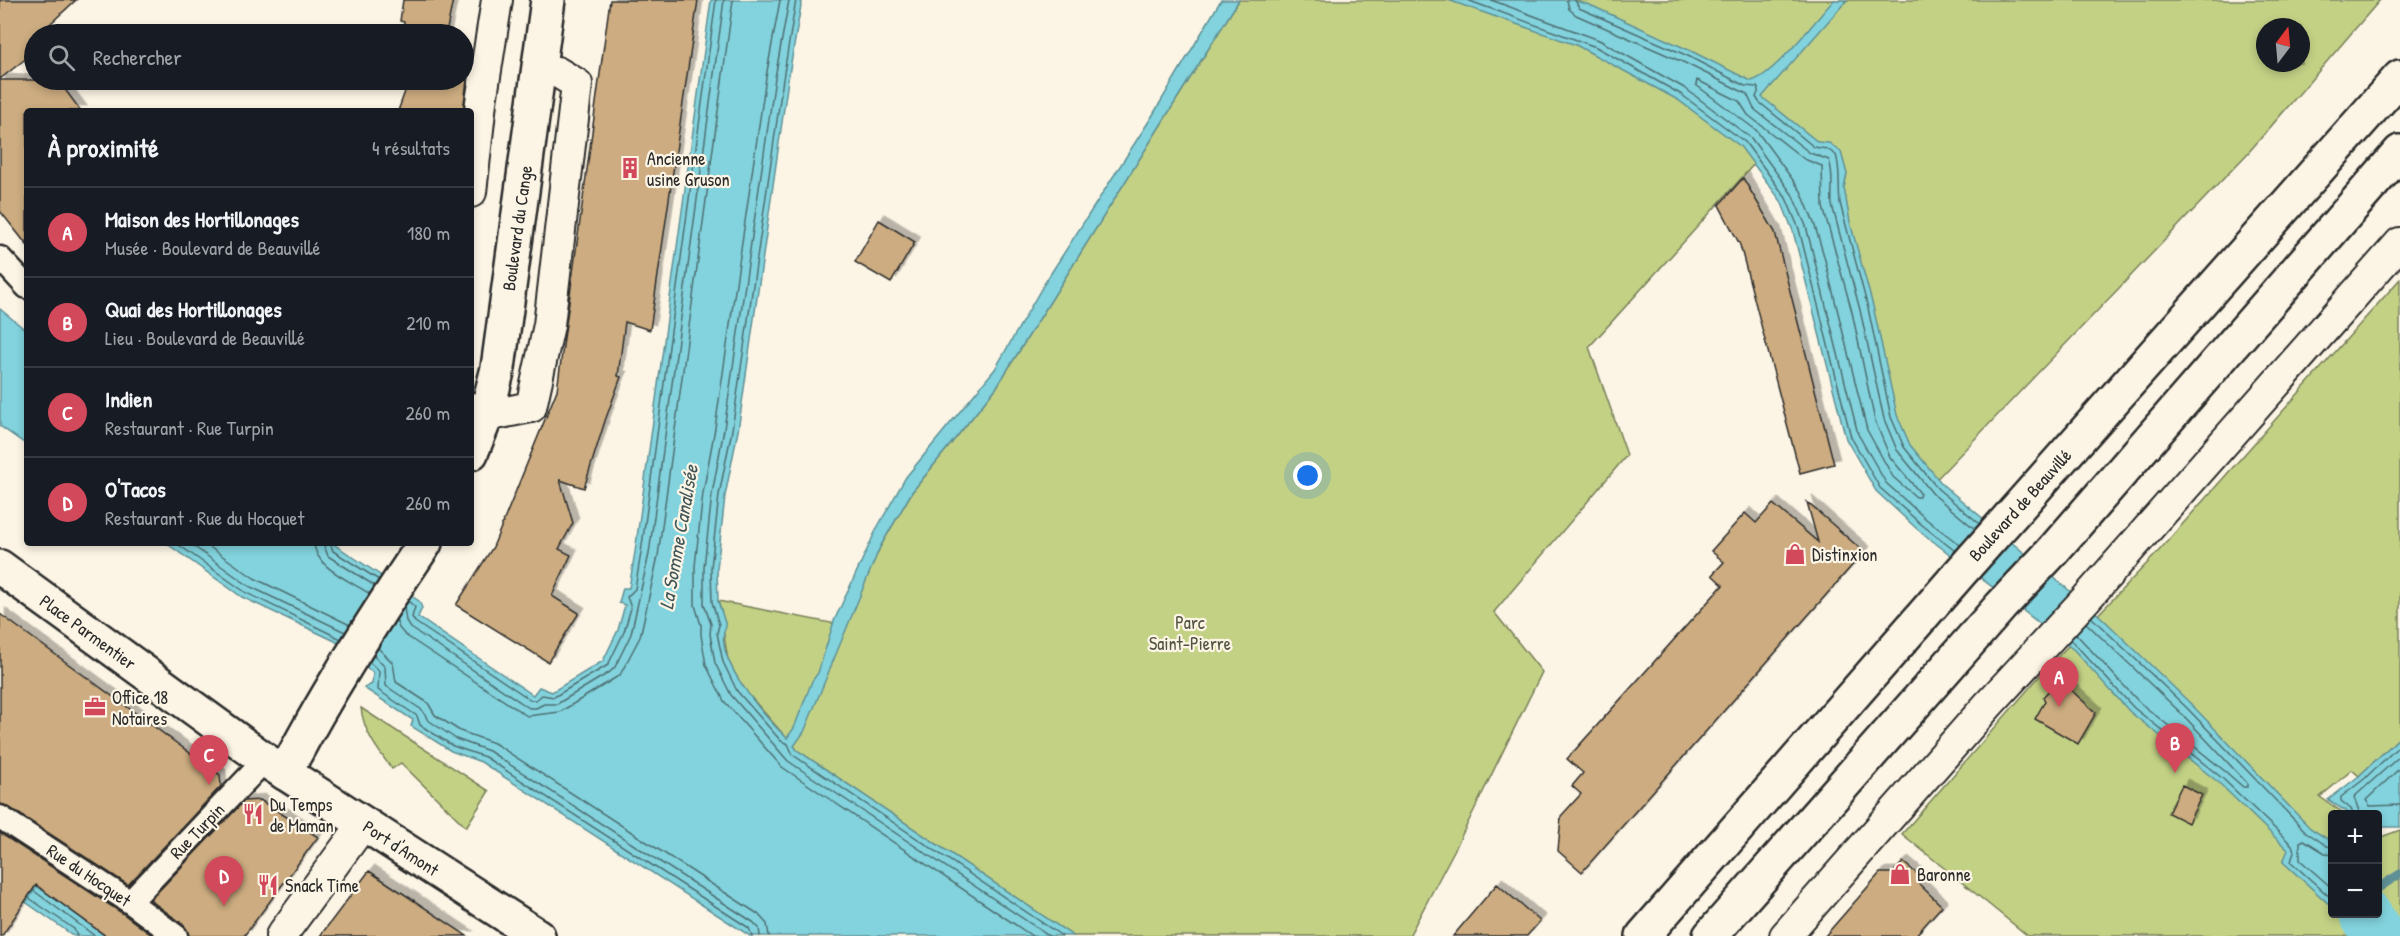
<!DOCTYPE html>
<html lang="fr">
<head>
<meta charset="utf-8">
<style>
	:root { --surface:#171b24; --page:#20242c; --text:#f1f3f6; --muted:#9ea1a6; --line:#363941; --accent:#d1495b }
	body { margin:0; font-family:"Patrick Hand",sans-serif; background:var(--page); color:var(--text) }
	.controls { position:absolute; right:18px; bottom:18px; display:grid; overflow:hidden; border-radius:6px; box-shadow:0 3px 9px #0003 }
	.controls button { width:54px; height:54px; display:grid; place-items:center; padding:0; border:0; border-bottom:2px solid var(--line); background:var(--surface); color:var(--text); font:30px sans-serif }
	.compass { position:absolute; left:2256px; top:18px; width:54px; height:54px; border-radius:50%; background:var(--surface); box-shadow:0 3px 9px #0003; rotate:16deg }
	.you { position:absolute; left:1308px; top:476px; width:21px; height:21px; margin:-15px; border:4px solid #fff; border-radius:50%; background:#1a73e8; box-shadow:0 0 0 9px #1a73e833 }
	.badge { display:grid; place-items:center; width:39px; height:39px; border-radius:50%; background:var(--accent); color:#fff; font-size:20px; font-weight:700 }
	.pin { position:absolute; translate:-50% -50px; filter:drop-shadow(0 2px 3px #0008) }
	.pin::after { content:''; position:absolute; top:32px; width:21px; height:18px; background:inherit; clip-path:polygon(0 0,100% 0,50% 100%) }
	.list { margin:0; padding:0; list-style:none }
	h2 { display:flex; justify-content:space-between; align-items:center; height:78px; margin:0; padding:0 24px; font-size:26px }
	h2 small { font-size:20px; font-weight:400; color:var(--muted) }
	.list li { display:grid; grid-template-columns:39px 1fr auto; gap:18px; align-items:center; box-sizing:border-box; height:90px; padding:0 24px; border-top:2px solid var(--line) }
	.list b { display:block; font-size:22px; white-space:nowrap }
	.list p { margin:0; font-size:20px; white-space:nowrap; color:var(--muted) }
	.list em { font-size:20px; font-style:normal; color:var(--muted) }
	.icon { flex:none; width:33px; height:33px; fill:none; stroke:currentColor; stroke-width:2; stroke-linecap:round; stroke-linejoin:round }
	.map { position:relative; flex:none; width:2400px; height:936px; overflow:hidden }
	.search { position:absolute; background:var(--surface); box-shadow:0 3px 9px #0003; left:24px; top:24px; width:450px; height:66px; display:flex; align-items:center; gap:15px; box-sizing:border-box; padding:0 21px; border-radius:33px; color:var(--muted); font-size:22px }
	.panel { position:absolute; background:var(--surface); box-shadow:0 3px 9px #0003; left:24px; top:108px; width:450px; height:438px; border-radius:6px }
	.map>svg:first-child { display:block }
</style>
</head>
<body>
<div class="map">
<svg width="2400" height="936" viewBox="0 0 2400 936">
	<defs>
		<filter id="shadow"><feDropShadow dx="5.5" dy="-5.5" stdDeviation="0" flood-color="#0004"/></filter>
	</defs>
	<rect width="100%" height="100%" fill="#fcf5e5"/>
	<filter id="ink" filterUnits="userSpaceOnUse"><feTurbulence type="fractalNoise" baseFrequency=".0167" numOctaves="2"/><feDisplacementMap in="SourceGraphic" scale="12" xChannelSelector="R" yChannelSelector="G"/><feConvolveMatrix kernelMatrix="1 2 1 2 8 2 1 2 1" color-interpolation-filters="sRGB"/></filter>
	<g filter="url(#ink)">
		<!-- green -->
		<path fill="#c3d185" stroke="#777e58" stroke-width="1.5" fill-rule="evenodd" d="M1239,0H2380L2248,153L1930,486L1890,439L1782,133L1589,347L1627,455L1494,612L1542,672L1456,847L1409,936H1073L797,750L742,687L728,660L718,601L846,626L880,547L912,492L996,388ZM2265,27H2301V63H2265Z
			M2400,279V737L2359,776L2352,770L2320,797L2345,814H2332V914H2378V838L2400,830V936H2028L1902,834L2045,670L2156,554Z
			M361,708L489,791L466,827L401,763L392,769C377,749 364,733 361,708Z"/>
		<!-- water -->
		<path fill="#82d3dd" stroke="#5f9096" stroke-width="1.5" d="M711,0H802L788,80L738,431L725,496L717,569L718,601L726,626C711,657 766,718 787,738L794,728L812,681L818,673L834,621L877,528L906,477L995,369L1044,284L1151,118L1221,0H1239L996,388L912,492L880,547L804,732L794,746L797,750L1073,936H750L481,762L451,751L411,726L413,720L364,688L372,684L373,673L335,641L242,597L166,543H332L419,601L422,608L418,617L533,695L539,687L552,692L603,661L618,630L625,605L619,603L623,588H629L635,552Z
			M1448,0H1572L1590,5L1691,51L1751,81C1773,77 1817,18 1834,0H1847L1762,97L1818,142L1829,143L1841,152L1847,174L1844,188L1850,222L1873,306L1897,415L1910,445L1943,485L2101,617L2191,704L2310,828L2332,842V907L2283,862L2288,850L2218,782L2130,712L2074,650L1917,529L1876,491L1846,439L1793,231L1781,201L1740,146L1678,100L1576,45Z
			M0,309L27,331V445L0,426Z
			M2400,737V827H2378V814H2350L2328,800L2359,776Z
			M26,878L105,936H74L0,884Z"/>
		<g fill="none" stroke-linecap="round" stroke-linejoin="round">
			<!-- shore -->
			<path stroke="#4e6e72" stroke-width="1.5" d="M780,0L766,77L715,428L703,493L695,566V605L701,625V635L706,665L724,701L782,767L1032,936
				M789,0L775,78L724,429L712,494L704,567V604L711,624L710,634L715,663L731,695L788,761L1049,936
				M796,0L783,79L732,430L719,495L711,568L712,602L719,625L717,633L723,662L737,691L781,741L788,744L793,755L1062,936
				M1467,0L1596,47L1682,95L1745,142L1786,198L1799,229L1851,437L1880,488L1921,524L1955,551
				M1491,0L1599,40L1686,89L1751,138L1792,194L1806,226L1858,434L1886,483L1926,519L1960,545
				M1567,0L1569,9L1576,15L1685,63L1747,94L1754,109L1810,153L1829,160C1834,174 1831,190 1832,205L1860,310L1884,419L1897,450L1933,494L1975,529
				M1575,0L1579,8L1688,56L1745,86L1757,87L1759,90L1756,97L1759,102L1814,147L1827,149L1836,155C1841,171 1838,186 1840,203L1868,308L1891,417L1904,447L1938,489L1980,524
				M1697,80L1739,101L1748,115L1804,159L1822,166L1823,207L1852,312L1875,421L1890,457L1920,493L1919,497H1916L1893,477L1867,430L1824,256L1814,223L1801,191L1756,130L1696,85Z
				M176,543L245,592L341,639
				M189,543L249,586L345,632
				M204,543L254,578L350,625
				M314,543C315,568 351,581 370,594
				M323,543L328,556L375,586
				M330,543L333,551L379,580
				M408,601L415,607L412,617L415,622L531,700H536L542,695L554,697L608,665L624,632L631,608L627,597L635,589L641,553L716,0
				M404,607L406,621L411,628L529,708H536L544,704H557L610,672L615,667L631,634L649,554L724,0
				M2091,617L2187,708L2306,832L2327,846L2332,847
				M396,619L399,628L405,635L527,716L560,712L620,675L640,637L658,556L733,0
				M2076,634L2139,702L2226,772L2243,787H2247V783L2182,714L2086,623
				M2071,640L2134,708L2222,778L2292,845L2294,851L2291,862L2332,899
				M378,648L393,663L396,682L428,703L435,715L460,731L494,743L758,914L767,924L769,936
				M373,655L385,667L386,686L422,710L428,720L456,739L489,751L753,922L759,928L760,936
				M369,662L379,671L378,690L417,716L420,725L453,746L485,757L749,928L752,936
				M2400,768L2366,800L2370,806L2400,805
				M2353,814L2351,809L2341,801V797L2363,780L2400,745
				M2360,814L2354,797L2400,756
				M2332,854L2325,853L2304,840L2300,842V860L2332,888
				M34,891L95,936
				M29,898L74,929L77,936"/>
			<!-- stream -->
			<path stroke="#5f9096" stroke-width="9" d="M2378,888L2400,874"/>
			<!-- river -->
			<path stroke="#82d3dd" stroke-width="52" d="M2365,914L2379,936"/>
		</g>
		<!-- building -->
		<path fill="#ccac80" stroke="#2b2b2b" stroke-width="1.5" filter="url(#shadow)" d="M0,0H76L39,34H34V39L31,42L34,45L29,49L33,53L0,79Z
			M403,0H453L446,34H403L404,22L400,21Z
			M610,0H698L650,330L625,322L618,376L621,377L605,421L584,488L560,480L573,523L559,549L571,555L552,596L579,613L548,662L456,605L493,547L557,390Z
			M0,80H58L81,111H27V245L0,211Z
			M430,80H467L463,111H398L408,83L429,86Z
			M1743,178L1775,232L1834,464L1800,473L1740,245L1719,205Z
			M879,220L915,242L891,283L855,262Z
			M1807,502L1864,552L1582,872L1558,851L1561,816L1581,794L1572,786L1583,773L1567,759L1723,585L1712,575L1724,562L1711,551L1745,513L1756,523L1773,504L1818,542Z
			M0,614L220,775L221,786L128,885L7,806L0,804Z
			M2059,679L2096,713L2078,744L2035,719L2045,701L2043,697Z
			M2182,785L2202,795L2188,823L2168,813Z
			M260,800L318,837L244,936H189L184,925L150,900L244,801Z
			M0,833L122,913L153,936H106L36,885L2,936H0Z
			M1903,862L1922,878L1918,883L1942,906L1915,936H1825L1880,873H1893Z
			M369,871L401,892L467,936H320Z
			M1497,884L1540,921L1527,936H1453Z"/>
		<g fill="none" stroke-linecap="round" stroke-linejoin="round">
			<defs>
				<path id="pedestrian" d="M0,258L27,287
					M0,817L130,902L176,936
					M130,902L265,760"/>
				<path id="minor" d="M471,192L481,102L497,0
					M471,408L486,416L531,407L549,325L577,84L557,72H538
					M281,936L364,823
					M1785,936L1988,705L2086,599L2400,243"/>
				<path id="tertiary" d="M471,453L486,416L498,368L548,0
					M285,773C326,693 375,617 425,543"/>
				<path id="secondary" d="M0,567L265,760L538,936
					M1643,936L1959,574L2400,77
					M1710,936L2001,606L2050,554L2400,152"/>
			</defs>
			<!-- pedestrian casing -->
			<use href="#pedestrian" stroke="#2b2b2b" stroke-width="27"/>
			<!-- minor casing -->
			<use href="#minor" stroke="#2b2b2b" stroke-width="34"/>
			<!-- tertiary casing -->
			<use href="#tertiary" stroke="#2b2b2b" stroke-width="38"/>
			<!-- secondary casing -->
			<use href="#secondary" stroke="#2b2b2b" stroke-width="38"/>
			<!-- pedestrian -->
			<use href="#pedestrian" stroke="#fcf5e5" stroke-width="22"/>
			<!-- minor -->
			<use href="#minor" stroke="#fcf5e5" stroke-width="30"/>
			<!-- tertiary -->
			<use href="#tertiary" stroke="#fcf5e5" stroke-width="33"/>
			<!-- secondary -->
			<use href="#secondary" stroke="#fcf5e5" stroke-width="33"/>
		</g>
	</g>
	<!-- icons -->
	<defs>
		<symbol id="building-bare" viewBox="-9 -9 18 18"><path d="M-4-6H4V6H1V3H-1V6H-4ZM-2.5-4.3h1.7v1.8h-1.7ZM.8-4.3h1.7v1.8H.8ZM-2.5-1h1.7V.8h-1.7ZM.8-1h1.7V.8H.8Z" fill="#d1495b" stroke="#fcf5e5" stroke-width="2.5" paint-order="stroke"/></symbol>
		<symbol id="shop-bare" viewBox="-9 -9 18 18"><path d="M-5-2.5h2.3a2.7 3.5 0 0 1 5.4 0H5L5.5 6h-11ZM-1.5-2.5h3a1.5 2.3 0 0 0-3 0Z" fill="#d1495b" stroke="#fcf5e5" stroke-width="2.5" paint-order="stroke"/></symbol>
		<symbol id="office-bare" viewBox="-9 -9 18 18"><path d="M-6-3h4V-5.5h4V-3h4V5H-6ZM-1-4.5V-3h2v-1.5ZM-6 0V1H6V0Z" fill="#d1495b" stroke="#fcf5e5" stroke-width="2.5" paint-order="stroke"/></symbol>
		<symbol id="restaurant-bare" viewBox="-9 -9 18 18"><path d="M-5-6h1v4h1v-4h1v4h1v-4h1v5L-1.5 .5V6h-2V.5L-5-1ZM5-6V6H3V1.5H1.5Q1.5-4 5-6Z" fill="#d1495b" stroke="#fcf5e5" stroke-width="2.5" paint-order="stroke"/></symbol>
	</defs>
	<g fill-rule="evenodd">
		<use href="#building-bare" x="615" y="153" width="30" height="30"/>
		<use href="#shop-bare" x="1780" y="539" width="30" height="30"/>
		<use href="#office-bare" x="80" y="692" width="30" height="30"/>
		<use href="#restaurant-bare" x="238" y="799" width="30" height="30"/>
		<use href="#shop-bare" x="1885" y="859" width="30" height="30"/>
		<use href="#restaurant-bare" x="253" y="870" width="30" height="30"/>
	</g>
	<g text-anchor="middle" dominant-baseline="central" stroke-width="4.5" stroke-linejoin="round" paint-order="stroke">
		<!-- poi labels -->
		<g font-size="18" fill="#2b2b2b" stroke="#fcf5e5" text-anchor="start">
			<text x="647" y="158">Ancienne<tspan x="647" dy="21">usine Gruson</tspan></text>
			<text x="1812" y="554">Distinxion</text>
			<text x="112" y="697">Office 18<tspan x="112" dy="21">Notaires</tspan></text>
			<text x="270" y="804">Du Temps<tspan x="270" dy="21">de Maman</tspan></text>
			<text x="1917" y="874">Baronne</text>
			<text x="285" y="885">Snack Time</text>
		</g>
		<!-- street labels -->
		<g font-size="18" fill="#2b2b2b" stroke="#fcf5e5">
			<text transform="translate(517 228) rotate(-82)">Boulevard du Cange</text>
			<text transform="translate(2020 505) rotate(-48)">Boulevard de Beauvillé</text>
			<text transform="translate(88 632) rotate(36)">Place Parmentier</text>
			<text transform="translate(197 831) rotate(-46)">Rue Turpin</text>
			<text transform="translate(401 848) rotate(33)">Port d'Amont</text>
			<text transform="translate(89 875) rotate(34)">Rue du Hocquet</text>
		</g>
		<!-- park labels -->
		<g font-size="18" fill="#515442" stroke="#fcf5e5">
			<text x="1190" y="622">Parc<tspan x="1190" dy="21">Saint-Pierre</tspan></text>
		</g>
		<!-- water labels -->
		<g font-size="20" font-style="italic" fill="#415558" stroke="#fcf5e5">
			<text transform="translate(678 537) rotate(-80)">La Somme Canalisée</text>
		</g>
	</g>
</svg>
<div class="controls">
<button>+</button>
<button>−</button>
</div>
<svg class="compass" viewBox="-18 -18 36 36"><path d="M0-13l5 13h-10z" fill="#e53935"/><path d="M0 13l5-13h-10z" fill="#9ea1a6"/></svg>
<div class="you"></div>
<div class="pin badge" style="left:2059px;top:707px">A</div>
<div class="pin badge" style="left:2175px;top:773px">B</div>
<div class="pin badge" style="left:209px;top:785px">C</div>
<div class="pin badge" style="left:224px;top:906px">D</div>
<div class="search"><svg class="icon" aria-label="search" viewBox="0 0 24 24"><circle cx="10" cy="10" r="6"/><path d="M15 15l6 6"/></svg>Rechercher</div>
<section class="panel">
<h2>À proximité<small>4 résultats</small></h2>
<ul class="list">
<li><span class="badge">A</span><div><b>Maison des Hortillonages</b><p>Musée · Boulevard de Beauvillé</p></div><em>180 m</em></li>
<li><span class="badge">B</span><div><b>Quai des Hortillonages</b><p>Lieu · Boulevard de Beauvillé</p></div><em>210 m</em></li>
<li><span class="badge">C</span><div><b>Indien</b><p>Restaurant · Rue Turpin</p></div><em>260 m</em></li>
<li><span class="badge">D</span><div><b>O'Tacos</b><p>Restaurant · Rue du Hocquet</p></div><em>260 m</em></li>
</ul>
</section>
</div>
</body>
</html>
